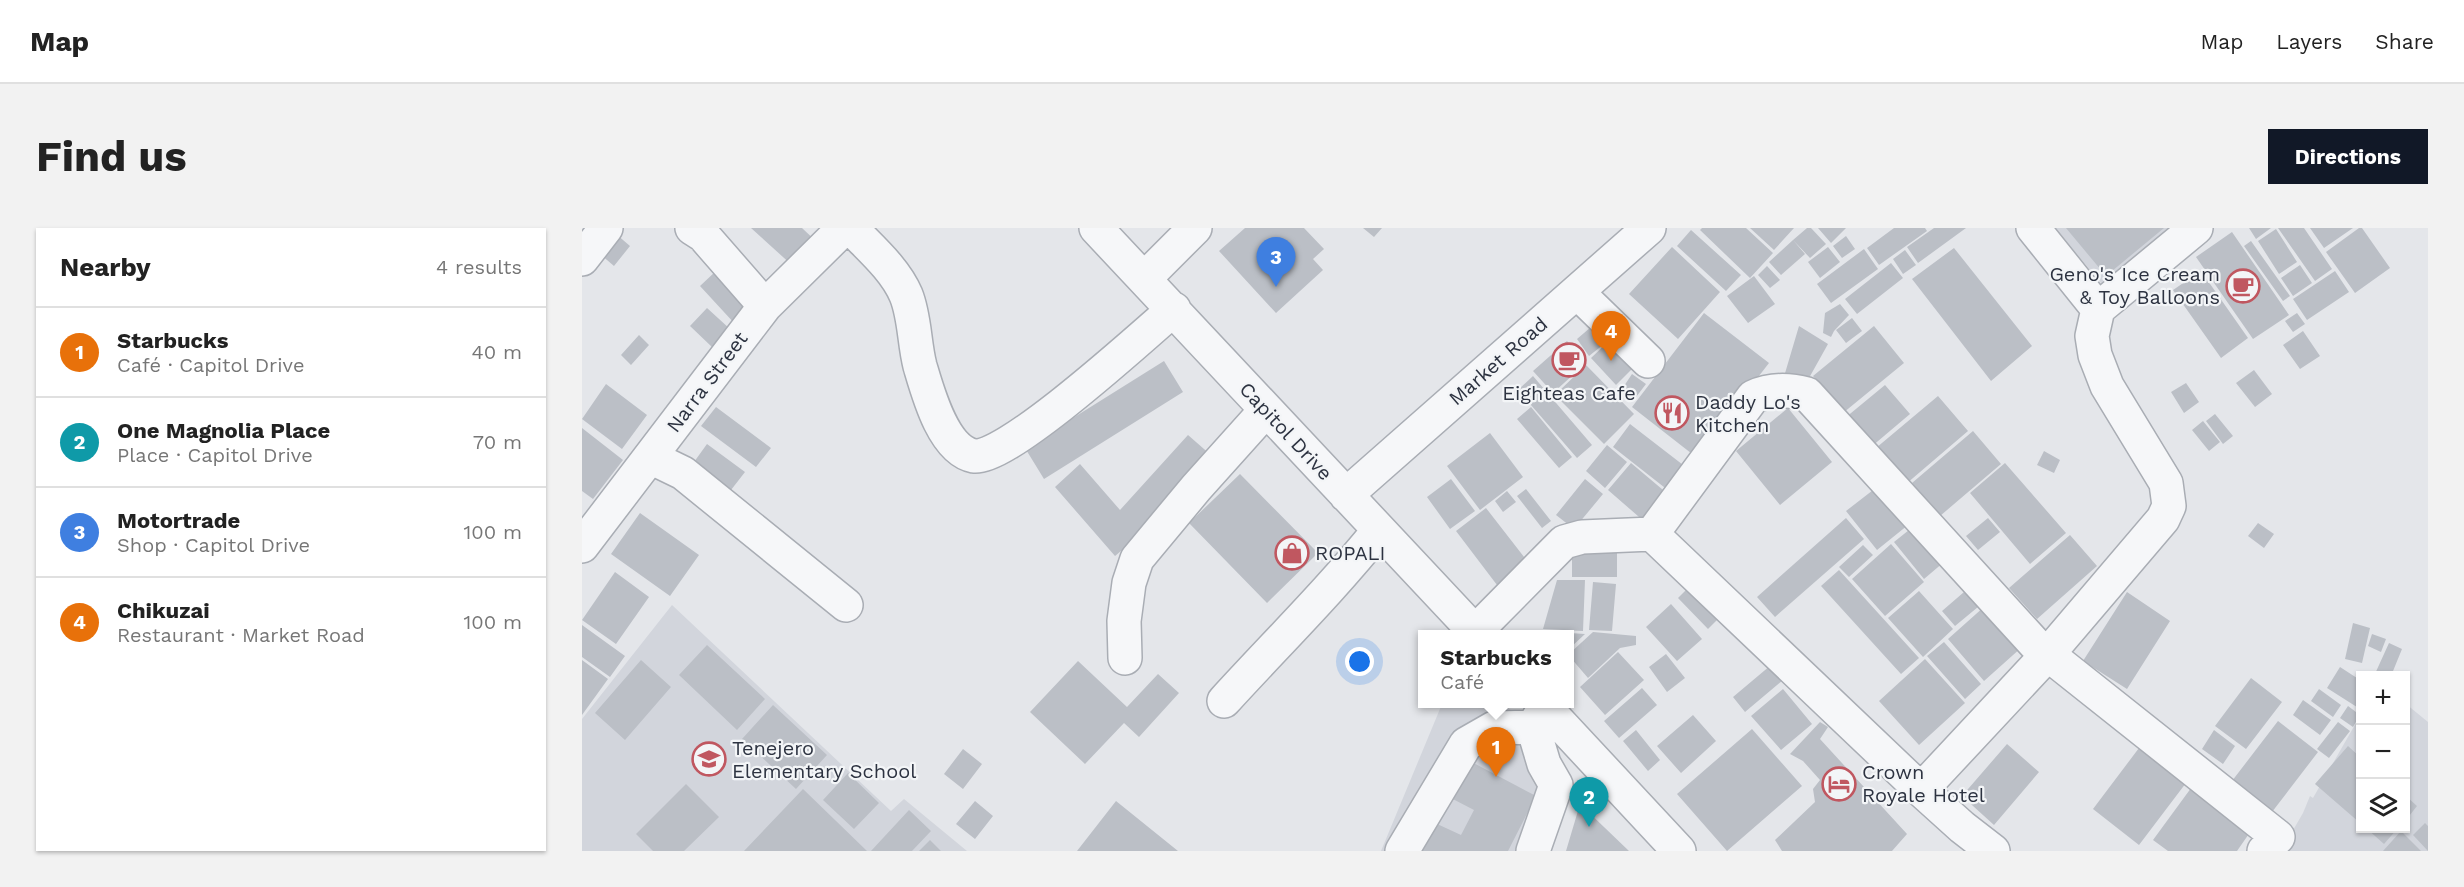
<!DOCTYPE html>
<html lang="en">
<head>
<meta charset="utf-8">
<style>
	:root { --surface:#fff; --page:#f2f2f2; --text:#222; --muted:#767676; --line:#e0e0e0; --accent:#111827 }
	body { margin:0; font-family:"Work Sans",sans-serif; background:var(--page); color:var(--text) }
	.controls { position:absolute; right:18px; bottom:18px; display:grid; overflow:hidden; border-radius:0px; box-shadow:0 2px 4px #0004 }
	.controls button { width:54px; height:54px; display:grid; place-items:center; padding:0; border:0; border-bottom:2px solid var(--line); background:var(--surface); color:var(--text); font:30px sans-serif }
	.you { position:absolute; left:778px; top:434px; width:21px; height:21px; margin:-15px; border:4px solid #fff; border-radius:50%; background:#1a73e8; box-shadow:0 0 0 9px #1a73e833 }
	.badge { display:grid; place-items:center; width:39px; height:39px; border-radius:50%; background:var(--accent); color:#fff; font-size:20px; font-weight:700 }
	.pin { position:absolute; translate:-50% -50px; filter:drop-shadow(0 2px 3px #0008) }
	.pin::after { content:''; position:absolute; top:32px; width:21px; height:18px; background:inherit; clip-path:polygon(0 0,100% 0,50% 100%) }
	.popup { position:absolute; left:836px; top:402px; width:156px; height:78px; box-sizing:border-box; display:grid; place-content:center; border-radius:0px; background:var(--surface); filter:drop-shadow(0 2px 4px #0005); font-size:20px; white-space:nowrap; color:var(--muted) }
	.popup b { font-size:22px; color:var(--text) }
	.popup::after { content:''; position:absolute; left:50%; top:100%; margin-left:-12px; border:12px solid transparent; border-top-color:var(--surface) }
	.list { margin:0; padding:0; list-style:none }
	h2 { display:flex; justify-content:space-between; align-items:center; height:78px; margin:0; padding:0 24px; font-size:26px }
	h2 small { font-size:20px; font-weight:400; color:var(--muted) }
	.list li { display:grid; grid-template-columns:39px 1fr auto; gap:18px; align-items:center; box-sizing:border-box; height:90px; padding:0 24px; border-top:2px solid var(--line) }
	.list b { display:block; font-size:22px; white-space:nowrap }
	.list p { margin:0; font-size:20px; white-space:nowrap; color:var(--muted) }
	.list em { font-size:20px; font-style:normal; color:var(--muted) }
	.icon { flex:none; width:33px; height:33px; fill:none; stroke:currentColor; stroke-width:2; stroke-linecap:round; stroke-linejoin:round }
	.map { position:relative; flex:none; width:1846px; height:623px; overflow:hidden; border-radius:0px }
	header { display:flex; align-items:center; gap:36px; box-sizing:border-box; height:84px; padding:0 30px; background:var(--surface); border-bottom:2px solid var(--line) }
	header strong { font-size:28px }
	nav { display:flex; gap:33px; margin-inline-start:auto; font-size:21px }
	.intro { display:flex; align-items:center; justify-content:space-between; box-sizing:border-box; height:144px; padding:0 36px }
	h1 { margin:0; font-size:42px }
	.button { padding:15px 27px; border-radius:0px; background:var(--accent); color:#fff; font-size:21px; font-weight:700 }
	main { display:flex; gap:36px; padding:0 36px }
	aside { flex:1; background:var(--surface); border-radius:0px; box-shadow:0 2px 4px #0004 }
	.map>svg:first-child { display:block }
</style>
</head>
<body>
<header>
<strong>Map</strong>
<nav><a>Map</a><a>Layers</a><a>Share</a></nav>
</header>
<div class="intro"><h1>Find us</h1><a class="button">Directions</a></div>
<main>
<aside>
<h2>Nearby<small>4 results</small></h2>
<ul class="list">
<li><span class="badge" style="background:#e8710a">1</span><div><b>Starbucks</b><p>Café · Capitol Drive</p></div><em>40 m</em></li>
<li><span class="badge" style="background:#0f9aa8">2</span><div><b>One Magnolia Place</b><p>Place · Capitol Drive</p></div><em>70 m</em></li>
<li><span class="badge" style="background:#3f7fe0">3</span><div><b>Motortrade</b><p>Shop · Capitol Drive</p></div><em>100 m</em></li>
<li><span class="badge" style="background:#e8710a">4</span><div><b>Chikuzai</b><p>Restaurant · Market Road</p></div><em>100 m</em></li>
</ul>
</aside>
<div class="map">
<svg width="1846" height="623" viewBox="0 0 1846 623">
	<rect width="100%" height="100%" fill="#e4e6ea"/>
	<!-- built -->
	<path fill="#d2d5dc" d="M1473,0H1598L1524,61Z
		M90,377L309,583L322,571L385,623H0V491Z
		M860,476H923L988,547L959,623H799Z
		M1824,476L1846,494V623H1699L1721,585L1728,568L1731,570L1778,488V600H1824Z"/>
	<!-- building -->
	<path fill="#bbbfc6" d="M169,0H220L237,16L212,39Z
		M663,0H722L742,21L731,31L741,42L694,85L637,23Z
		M781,0H800L792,9Z
		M1120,0H1164L1191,25L1168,50L1118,2Z
		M1168,0H1212L1192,22Z
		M1225,0H1229L1244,16L1228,30L1211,12Z
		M1236,0H1264L1249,15Z
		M1312,0H1343L1345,3L1297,37L1285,20Z
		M1352,0H1384L1336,35L1325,19Z
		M1484,0H1582L1524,48Z
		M1667,0H1689L1674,11Z
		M1696,0H1722L1750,41L1733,53Z
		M1728,0H1771L1742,20Z
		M1777,0H1780L1808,40L1773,65L1744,24Z
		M1694,1L1715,34L1697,46L1676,13Z
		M1109,2L1159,47L1144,63L1095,18Z
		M1650,4L1707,87L1671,111L1614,29Z
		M34,6L48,18L32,38L18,26Z
		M1264,8L1273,21L1260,30L1251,18Z
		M1211,12L1223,26L1199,47L1187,34Z
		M1669,13L1708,68L1701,73L1662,18Z
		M1090,19L1138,64L1096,111L1047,66Z
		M1246,19L1258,34L1238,50L1226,34Z
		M1372,20L1450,118L1409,153L1330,51Z
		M1282,21L1296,41L1249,75L1235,56Z
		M1323,22L1334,37L1321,46L1311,31Z
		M1309,35L1321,50L1275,86L1263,71Z
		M1718,37L1730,55L1711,68L1699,50Z
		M1185,38L1198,52L1188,60L1176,47Z
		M134,43L169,81L153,96L118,58Z
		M1619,43L1666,110L1639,130L1591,62Z
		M1753,43L1767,64L1725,92L1711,71Z
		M1172,48L1193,76L1166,95L1145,68Z
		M1258,76L1267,87L1252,103L1249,109L1241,105L1243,85Z
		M125,80L148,101L130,119L108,98Z
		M1122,85L1187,135L1114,229L1050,179Z
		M1715,85L1723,96L1711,104L1703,93Z
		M1270,90L1280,103L1264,115L1254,102Z
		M1217,98L1246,116L1227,150L1201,152Z
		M1292,98L1322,135L1261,185L1231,148Z
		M1009,99L1022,116L1007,128L995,111Z
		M1721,103L1738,128L1718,141L1701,117Z
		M57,107L67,117L49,137L39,127Z
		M985,113L1004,135L971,165L951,143Z
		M1027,113L1052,139L1034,157L1009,130Z
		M582,133L601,164L462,251L443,220Z
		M1004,137L1052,186L1022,216L973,167Z
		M1672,142L1690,166L1673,179L1654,155Z
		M1050,146L1064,156L1051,173L1038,164Z
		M951,148L1010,217L995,230L936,162Z
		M1604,155L1617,174L1602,185L1589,164Z
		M24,156L65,187L40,221L0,191Z
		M1303,157L1328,186L1289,219L1263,190Z
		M1356,168L1386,203L1324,256L1294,220Z
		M134,179L189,220L174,239L119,198Z
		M949,179L990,229L977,240L935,191Z
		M1206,180L1250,234L1198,277L1154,223Z
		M1633,186L1651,208L1641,216L1624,193Z
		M1621,193L1638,214L1627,223L1610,202Z
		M1048,196L1105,240L1087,263L1031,219Z
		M0,200L41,232L11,271L0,263Z
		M1391,203L1419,236L1358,288L1330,255Z
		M908,205L941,249L898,282L865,238Z
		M606,207L630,228L558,307L533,328L473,259L498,236L538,282Z
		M125,216L163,244L149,262L112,234Z
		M1025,217L1045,234L1023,260L1004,243Z
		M1462,223L1478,232L1472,245L1455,237Z
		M1049,235L1087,267L1064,295L1026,262Z
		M1423,235L1484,305L1448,336L1388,265Z
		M658,246L736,325L685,375L607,295Z
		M869,251L893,283L868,301L845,269Z
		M1003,251L1021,266L992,301L974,287Z
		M1295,259L1326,297L1295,322L1264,283Z
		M944,261L969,293L960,300L935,268Z
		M925,263L934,274L921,284L913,273Z
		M904,280L946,334L915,357L874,303Z
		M58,285L117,327L88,368L29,326Z
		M1264,290L1282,311L1193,389L1175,369Z
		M1406,290L1418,304L1396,322L1384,308Z
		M1676,295L1692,306L1682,320L1666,308Z
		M1332,298L1362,334L1342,351L1312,314Z
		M1488,307L1515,338L1455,391L1427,360Z
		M1309,316L1342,354L1303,388L1270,351Z
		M1281,317L1291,327L1267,349L1257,339Z
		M990,322L1035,323V349H990Z
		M1257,342L1337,430L1319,446L1239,358Z
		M33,344L67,369L34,416L0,392Z
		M975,352H1003L1001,403L961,401Z
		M1114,352L1144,383L1126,401L1096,370Z
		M1011,354L1034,356L1030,403L1007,402Z
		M1389,358L1402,374L1373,398L1360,383Z
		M1337,363L1371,401L1341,429L1306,390Z
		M1545,364L1588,393L1545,461L1501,433Z
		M1089,376L1120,411L1095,433L1064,399Z
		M1403,378L1440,419L1402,453L1366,411Z
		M1771,395L1788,400L1780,435L1763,431Z
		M0,397L43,428L28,449L0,429Z
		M1011,404L1054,408V417L1038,420L1006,450L988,429V425Z
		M988,405L1003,406L988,420Z
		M1790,406L1804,411L1799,424L1786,418Z
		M1362,414L1399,456L1383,471L1345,428Z
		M1807,415L1820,421L1809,448H1792Z
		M125,417L183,471L155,502L97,447Z
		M1036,424L1062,452L1023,487L998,459Z
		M1084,426L1103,450L1085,464L1067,439Z
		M1343,431L1383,475L1337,517L1297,473Z
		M0,432L26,451L0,487Z
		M59,432L89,459L43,512L13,485Z
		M1195,432L1207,447L1163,484L1151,469Z
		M496,433L545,479L576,446L597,465L557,509L542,495L503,536L448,484Z
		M1758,439L1778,452V481L1745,460Z
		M1669,450L1700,474L1664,521L1633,498Z
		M1060,460L1075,477L1037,510L1022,493Z
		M1201,461L1230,496L1199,522L1169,488Z
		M1737,461L1759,477L1751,489L1729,473Z
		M1721,472L1749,492L1738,507L1711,487Z
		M191,477L245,527L214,561L160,511Z
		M1766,478L1778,487L1771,499L1758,490Z
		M1111,487L1134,513L1099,545L1075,518Z
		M1696,493L1736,524L1690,584L1650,553Z
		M1238,494L1246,499L1238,511L1325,606L1310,623H1200L1193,612L1233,574L1231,561L1238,552L1221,533L1208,526Z
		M1756,494L1768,503L1747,530L1735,521Z
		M1170,501L1220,558L1145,623L1095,566Z
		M1054,502L1078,532L1066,543L1041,513Z
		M1632,502L1653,518L1641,536L1620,521Z
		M1425,516L1457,544L1412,597L1380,568Z
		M1560,516L1607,551L1557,617L1511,581Z
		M1766,518L1778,529V595L1733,556Z
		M381,521L400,536L381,561L362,546Z
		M884,531L954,568L926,623H840L853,595L879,607L892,582L865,568Z
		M266,545L297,575L272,601L241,572Z
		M104,556L137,589L102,623H71L54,606Z
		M1612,556L1671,600L1655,623H1586L1571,612Z
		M221,561L285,623H162Z
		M1824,568L1835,578L1824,592Z
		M393,573L411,588L393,611L374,596Z
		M534,573L596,623H495Z
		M998,576L1047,623H984Z
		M327,582L349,603L330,623H289Z
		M1843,595L1846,598V623L1831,607Z
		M1784,600H1816L1802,616Z
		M1819,603L1839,623H1801Z
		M348,612L359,623H337Z"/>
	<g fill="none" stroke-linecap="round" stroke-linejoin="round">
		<defs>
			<path id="minor" d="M110,0L121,7L183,78
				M269,0C288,20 313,41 324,67C333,89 332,115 338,138C346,165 361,222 392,228C424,233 562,107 592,81
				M514,0L895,406
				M1451,0L1516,81
				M0,31L24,0
				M562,51L613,0
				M995,64L1066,133
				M68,229L101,245L264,377
				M764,267L1067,0
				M1070,306L1171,169C1188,161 1206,161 1225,166L1453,416L1696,609L1682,623
				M0,318L183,78L262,0
				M893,404L982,314L1000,309L1070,306L1339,562L1380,599L1411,623
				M543,430L542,393L547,355L555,331L614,260L684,182
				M642,473C694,416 749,362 797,302
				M960,476L1097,623
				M1339,562L1466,426L1581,291L1587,278L1584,255L1525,158L1513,127L1510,108L1516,81L1614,0
				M820,623L884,516L912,500L951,499
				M951,623L974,557L962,536L951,499L962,481"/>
		</defs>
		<!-- minor casing -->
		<use href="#minor" stroke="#a9adb4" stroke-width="36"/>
		<!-- minor -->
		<use href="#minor" stroke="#f6f7f9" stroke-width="33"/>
	</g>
	<!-- icons -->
	<defs>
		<symbol id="cafe-ring" viewBox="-11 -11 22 22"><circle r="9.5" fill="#f3f5f7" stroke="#c05760" stroke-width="1.5"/><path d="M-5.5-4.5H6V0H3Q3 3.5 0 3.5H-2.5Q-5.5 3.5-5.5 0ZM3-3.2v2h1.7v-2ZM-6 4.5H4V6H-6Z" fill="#c05760"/></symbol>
		<symbol id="restaurant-ring" viewBox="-11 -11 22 22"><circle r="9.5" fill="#f3f5f7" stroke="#c05760" stroke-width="1.5"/><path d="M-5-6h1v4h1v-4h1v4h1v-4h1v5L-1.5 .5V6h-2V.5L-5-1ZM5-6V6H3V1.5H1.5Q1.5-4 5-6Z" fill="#c05760"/></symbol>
		<symbol id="shop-ring" viewBox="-11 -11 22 22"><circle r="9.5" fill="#f3f5f7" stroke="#c05760" stroke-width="1.5"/><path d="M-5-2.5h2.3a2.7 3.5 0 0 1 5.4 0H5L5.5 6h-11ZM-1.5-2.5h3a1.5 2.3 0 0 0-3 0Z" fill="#c05760"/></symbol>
		<symbol id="school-ring" viewBox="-11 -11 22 22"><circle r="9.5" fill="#f3f5f7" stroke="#c05760" stroke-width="1.5"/><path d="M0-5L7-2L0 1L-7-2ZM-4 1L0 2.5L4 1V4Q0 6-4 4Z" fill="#c05760"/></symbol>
		<symbol id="hotel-ring" viewBox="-11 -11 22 22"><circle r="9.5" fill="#f3f5f7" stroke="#c05760" stroke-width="1.5"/><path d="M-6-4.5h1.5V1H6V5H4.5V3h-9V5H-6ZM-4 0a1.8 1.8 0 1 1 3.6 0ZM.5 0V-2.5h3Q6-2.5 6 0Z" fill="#c05760"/></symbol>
	</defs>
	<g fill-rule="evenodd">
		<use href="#cafe-ring" x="1642" y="39" width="38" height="38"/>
		<use href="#cafe-ring" x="968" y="113" width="38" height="38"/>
		<use href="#restaurant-ring" x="1071" y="166" width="38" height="38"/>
		<use href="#shop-ring" x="691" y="306" width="38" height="38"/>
		<use href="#school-ring" x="108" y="512" width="38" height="38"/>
		<use href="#hotel-ring" x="1238" y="537" width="38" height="38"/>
	</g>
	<g text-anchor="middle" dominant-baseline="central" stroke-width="4.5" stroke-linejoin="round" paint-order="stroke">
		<!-- poi labels -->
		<g font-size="20" fill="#2d3341" stroke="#f3f5f7" text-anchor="start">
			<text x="1638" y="46" text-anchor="end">Geno's Ice Cream<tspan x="1638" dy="23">&amp; Toy Balloons</tspan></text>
			<text x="987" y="165" text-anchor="middle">Eighteas Cafe</text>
			<text x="1113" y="174">Daddy Lo's<tspan x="1113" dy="23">Kitchen</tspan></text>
			<text x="733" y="325">ROPALI</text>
			<text x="150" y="520">Tenejero<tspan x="150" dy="23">Elementary School</tspan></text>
			<text x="1280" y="544">Crown<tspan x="1280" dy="23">Royale Hotel</tspan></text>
		</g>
		<!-- street labels -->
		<g font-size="20" fill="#2d3341" stroke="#f3f5f7">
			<text transform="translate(916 133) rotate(-41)">Market Road</text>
			<text transform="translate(125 154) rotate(-53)">Narra Street</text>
			<text transform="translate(704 203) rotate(47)">Capitol Drive</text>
		</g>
	</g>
</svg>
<div class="controls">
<button>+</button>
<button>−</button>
<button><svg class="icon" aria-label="layers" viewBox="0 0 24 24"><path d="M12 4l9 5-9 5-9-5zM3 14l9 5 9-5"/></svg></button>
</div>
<div class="you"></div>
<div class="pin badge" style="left:914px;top:549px;background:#e8710a">1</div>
<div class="popup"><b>Starbucks</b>Café</div>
<div class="pin badge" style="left:1007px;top:599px;background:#0f9aa8">2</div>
<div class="pin badge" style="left:694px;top:59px;background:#3f7fe0">3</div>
<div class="pin badge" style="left:1029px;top:133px;background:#e8710a">4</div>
</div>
</main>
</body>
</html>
